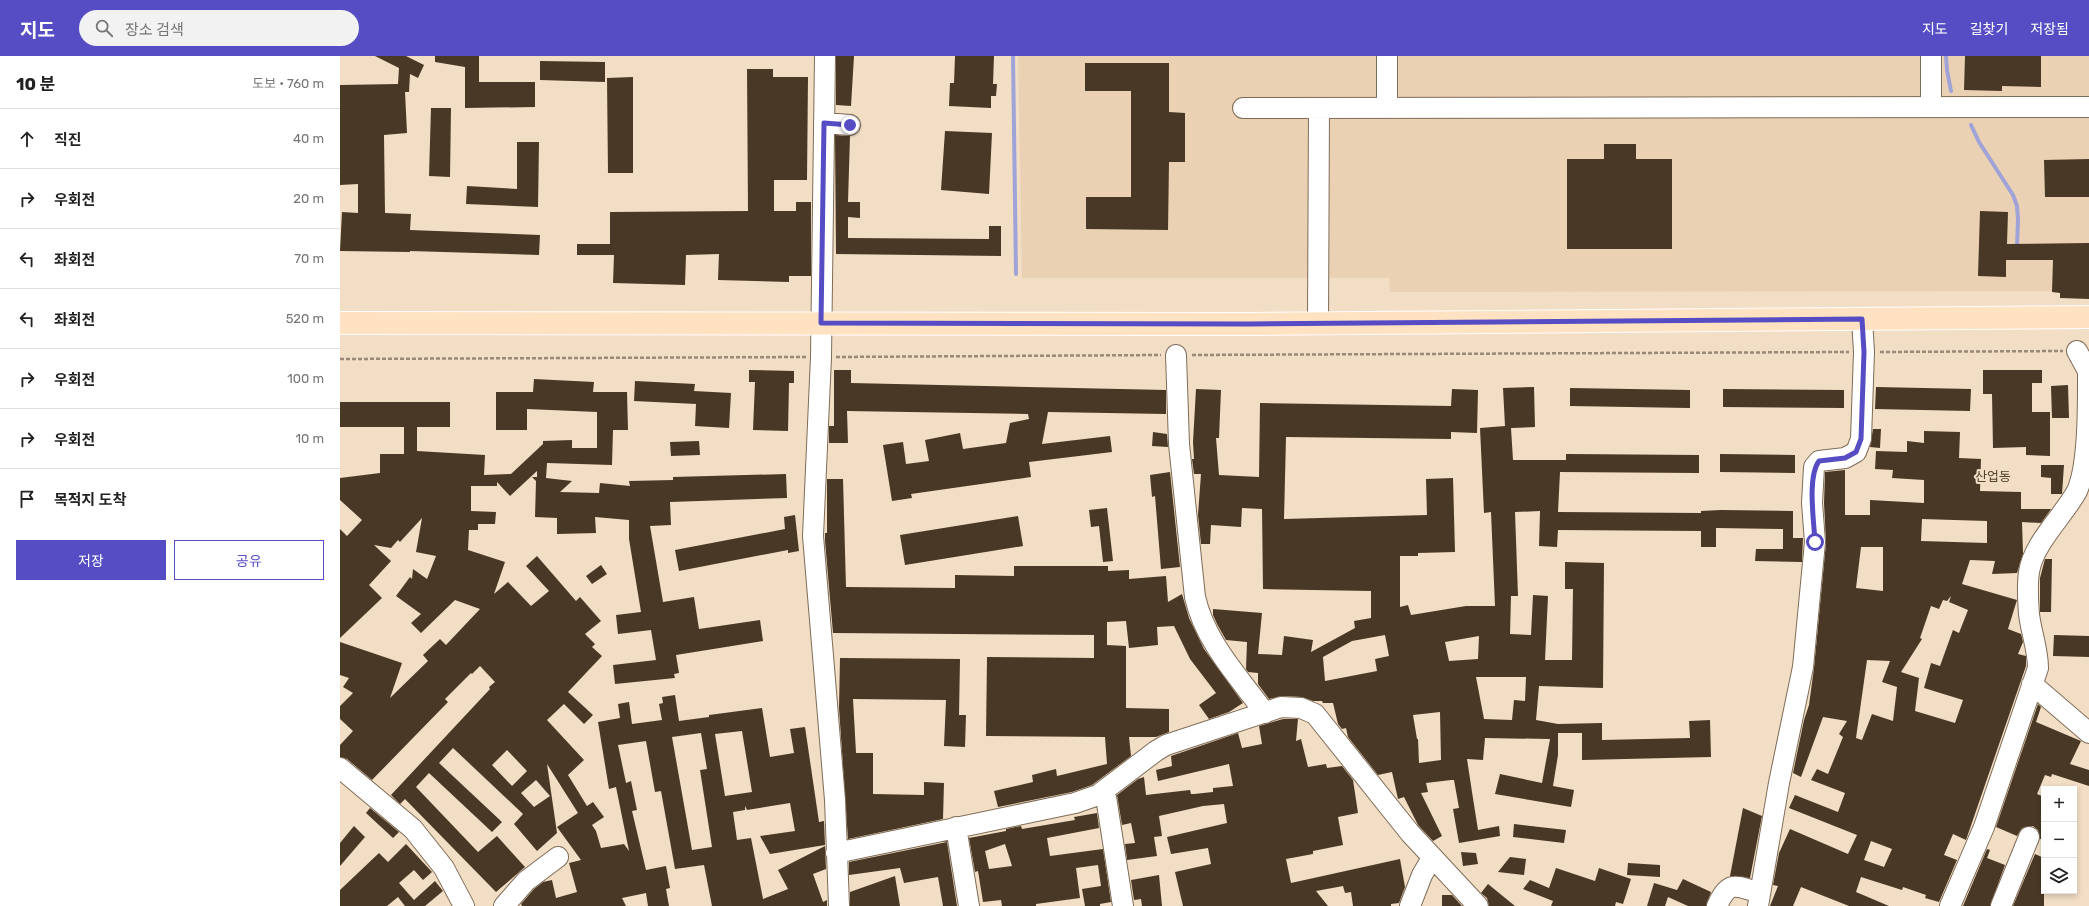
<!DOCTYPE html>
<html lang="ko">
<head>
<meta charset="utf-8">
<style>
	:root { --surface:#fff; --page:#f2f2f2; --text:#222; --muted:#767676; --line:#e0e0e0; --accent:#564dc5 }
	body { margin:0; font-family:Rubik,"Noto Sans KR",sans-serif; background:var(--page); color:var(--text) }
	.controls { position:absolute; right:12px; bottom:12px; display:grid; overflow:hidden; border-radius:0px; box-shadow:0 2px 6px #0003 }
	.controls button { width:36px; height:36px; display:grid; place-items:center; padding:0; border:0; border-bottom:1px solid var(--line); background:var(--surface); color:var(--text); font:20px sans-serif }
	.stop { position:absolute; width:12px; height:12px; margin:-9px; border:3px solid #564dc5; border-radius:50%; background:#fff }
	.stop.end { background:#564dc5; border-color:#fff; box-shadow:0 1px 4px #0008 }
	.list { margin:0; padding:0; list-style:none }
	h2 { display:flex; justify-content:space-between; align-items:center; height:52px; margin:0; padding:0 16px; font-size:17px }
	h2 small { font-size:13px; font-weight:400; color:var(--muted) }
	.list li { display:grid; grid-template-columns:26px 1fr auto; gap:12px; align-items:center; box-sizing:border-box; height:60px; padding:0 16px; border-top:1px solid var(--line) }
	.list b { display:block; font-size:15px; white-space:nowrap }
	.list em { font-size:13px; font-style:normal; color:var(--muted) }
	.actions { display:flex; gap:8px; padding:12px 16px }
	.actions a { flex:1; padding:9px 0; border:1px solid var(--accent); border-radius:0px; text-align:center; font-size:14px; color:var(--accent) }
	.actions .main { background:var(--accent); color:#fff }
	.icon { flex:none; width:22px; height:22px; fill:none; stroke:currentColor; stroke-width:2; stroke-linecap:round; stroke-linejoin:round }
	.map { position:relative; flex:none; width:1749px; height:850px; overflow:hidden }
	header { display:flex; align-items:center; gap:24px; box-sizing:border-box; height:56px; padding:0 20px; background:var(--accent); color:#fff }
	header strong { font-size:19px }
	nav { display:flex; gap:22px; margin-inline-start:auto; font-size:14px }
	.search { width:280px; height:36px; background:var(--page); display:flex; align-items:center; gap:10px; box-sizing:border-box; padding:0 14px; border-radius:22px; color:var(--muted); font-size:15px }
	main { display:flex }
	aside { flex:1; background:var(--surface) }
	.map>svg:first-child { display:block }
</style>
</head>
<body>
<header>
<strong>지도</strong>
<div class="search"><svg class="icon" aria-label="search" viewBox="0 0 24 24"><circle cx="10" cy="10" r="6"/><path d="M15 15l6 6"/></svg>장소 검색</div>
<nav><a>지도</a><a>길찾기</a><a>저장됨</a></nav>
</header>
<main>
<aside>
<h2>10 분<small>도보 · 760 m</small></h2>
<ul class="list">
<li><svg class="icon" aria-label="ahead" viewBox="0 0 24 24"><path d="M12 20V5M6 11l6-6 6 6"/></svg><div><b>직진</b></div><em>40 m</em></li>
<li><svg class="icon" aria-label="right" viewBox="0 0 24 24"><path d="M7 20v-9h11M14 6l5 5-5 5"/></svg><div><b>우회전</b></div><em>20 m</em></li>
<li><svg class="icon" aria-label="left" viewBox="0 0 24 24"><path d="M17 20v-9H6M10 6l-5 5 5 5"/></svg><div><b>좌회전</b></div><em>70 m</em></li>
<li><svg class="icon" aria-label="left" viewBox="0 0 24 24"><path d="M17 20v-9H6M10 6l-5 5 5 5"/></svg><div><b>좌회전</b></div><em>520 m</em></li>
<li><svg class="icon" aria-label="right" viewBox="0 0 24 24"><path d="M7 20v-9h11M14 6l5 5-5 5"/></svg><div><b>우회전</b></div><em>100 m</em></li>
<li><svg class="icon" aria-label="right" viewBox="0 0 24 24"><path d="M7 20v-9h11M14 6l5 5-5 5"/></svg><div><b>우회전</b></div><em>10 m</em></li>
<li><svg class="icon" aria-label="arrive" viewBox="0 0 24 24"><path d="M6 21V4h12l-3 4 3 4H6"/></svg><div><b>목적지 도착</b></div></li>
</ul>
<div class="actions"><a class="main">저장</a><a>공유</a></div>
</aside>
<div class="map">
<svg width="1749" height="850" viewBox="0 0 1749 850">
	<rect width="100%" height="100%" fill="#f2ddc5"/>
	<!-- built -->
	<path fill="#ebd1b3" d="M678,0H1749V235L1050,236L1049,222H682Z"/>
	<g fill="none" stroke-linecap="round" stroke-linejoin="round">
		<!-- stream -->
		<path stroke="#9fa3d7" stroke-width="4" d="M673,0L676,218
			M1606,0L1607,14L1611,35
			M1631,69L1639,86L1673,139L1677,150L1678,164L1677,192"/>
	</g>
	<!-- building -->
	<path fill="#493825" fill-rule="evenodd" d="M35,0H66L84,9L78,22L70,18L69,36H65L67,77L44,79L45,157L71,158L70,174L200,179L199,199L70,195V196L0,195L2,156L18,157V128L0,129V29L58,28L59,12Z
		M95,0H139V26H195V51L125,52V11L95,6Z
		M496,0H514L511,50L496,49Z
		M615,0H654L653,28H657L656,40H651V52L609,50L610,27H614Z
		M1625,0H1701V31L1662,30V35L1624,34Z
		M200,5L265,6V26L200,24Z
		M745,7H829V56L845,57V106H829L828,174L746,173V141H791V35H745Z
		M407,13H433V21H468L467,124H434V155H456V146H471V220H449V226L378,224L379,198L346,199L345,229L273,227L274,199H237V188H270V156L408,155Z
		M293,21V117H268L267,22Z
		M91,52H111L110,121L89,120Z
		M605,75L652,77L649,138L601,134Z
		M495,79L510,80L508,146H520V162L508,161V182L649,183V170H661V200L496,198Z
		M177,86H199L198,151L126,148L127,130L177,133Z
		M1264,88H1296V103H1332V193H1227V103H1264Z
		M1749,103V141H1705L1704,104Z
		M1640,155L1668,156L1667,188L1749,187V243L1720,242V237L1712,236L1713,204H1666V221L1638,220Z
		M409,314L454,315V327H449L448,375L413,374L415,326H409Z
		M494,314H511V327L826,334V358L708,356L702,388L770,380L772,396L689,406L691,421L571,438L572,442L552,445L543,389L563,386L566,408L589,405L585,384L620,377L623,393L666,387L670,367L689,363L688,358L507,355L508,387H489V370H494Z
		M1643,314H1702V327H1692V356H1710V400L1686,399V391L1653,392L1652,338H1643Z
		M194,323L254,326L253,336H287L288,374H273L272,409L207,407L206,422L232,425L220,436L259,437L260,427L290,430L289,425L333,424V421L446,418L447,442L330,446L331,469L310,470L323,546L354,541L359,573L420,564L423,585L336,599L339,617L334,618L335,622L275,628L273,609L316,604L311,574L278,578L276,559L301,556L289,483V464L255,461L256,477L217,478V462L195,461L196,425L192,421H197V415L170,440L157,426V430H131V455L156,456L155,468H138V474H129L128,494L165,506L154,538L168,526L191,550L209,535L186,510L197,500L236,545L240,541L261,565L245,578L255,588L252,591L262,600L228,636L253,659L244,668L224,648L207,664L244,704L228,719L247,750L253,746L264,761L252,769L256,775L261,792L284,788L289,795L276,731L269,733L258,666L280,662L278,648L289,646L292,668L322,664L319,648L323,647L322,641L335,639L339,665L369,661V659L422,652L430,701L454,697L450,673L465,671L479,766L484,765L485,789L430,798L420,780L455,775L450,747L407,754L405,750V754L393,756L397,784L411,782L423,843L448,833L438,814L485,790L486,813L473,818L483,846L487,844V850H372L364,809L335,813L321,735L315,736L306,685L278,689L286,727L291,725L297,754L292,755L306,814L326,810L330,832L326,833L329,850H308L306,837L282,842L286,850H182L181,848L194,833L203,826L212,824L216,842L237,836L229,807L241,804L217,771L238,757L207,708L217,777L197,795L174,768L183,758L113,692L99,707L162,766L152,776L89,717L76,731L138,796L157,780L185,811L156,836L65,743L60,748L51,739L150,633L149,631L155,626L140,610L132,618L131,617L105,643L108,646L32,724L7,703L0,701V689L13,675L0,663V650L13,637L3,631L9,622L0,619V586L62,607L50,642L88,605L83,599L100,583L106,589L140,553L115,544L81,577L71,567L81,558L56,540L70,521L72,523L73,513L87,523L96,500L76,496L82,462L60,486L58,484L51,492L34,489L51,505L29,529L42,542L0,582V473L7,480L22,464L0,444V422L40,417V398H64V371H0V346H110V371H77V395L145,399L144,419L171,418L203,388V385L232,384V392H257V356L187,353V374H156V336H193ZM402,675L412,736L385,740L375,678ZM361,677L367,713L360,714L372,791L352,794L332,681ZM167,694L187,715L172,730L152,709ZM196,724L210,740L194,751L181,737Z
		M295,325L355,328L354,335L391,337L389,372L355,370L356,348L294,345Z
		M1728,329L1729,362H1712L1711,330Z
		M1194,331L1195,371L1171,372L1173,404H1226V398L1359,399V417L1220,416L1218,456L1361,457V455L1381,454L1453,455V482H1463L1462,506L1415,505L1416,493H1443V473L1376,472V491H1361V475L1218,474L1217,491L1199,490L1200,455L1175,456L1178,540H1171L1170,578L1191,579L1193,539L1208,540L1205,604H1232L1233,533H1225V506L1264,507L1263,632L1199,630L1196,664L1218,668L1262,667V684L1350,682L1349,665L1370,664L1371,701L1242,704V677H1218V699L1213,730L1234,734L1231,751L1155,738L1160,718L1202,727L1210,683L1145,682L1143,704L1127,703L1132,736L1138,774L1159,770L1160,780L1119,787L1113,753L1119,752L1114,724H1111L1086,727L1088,736L1081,737L1102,780L1093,785L1078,769L1064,741L1058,743L1052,716L1038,719L1008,681L1006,672L1002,673L998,668L993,647H983L982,645H973L962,641L942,640L929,643L918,628V617L908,616L906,613L907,586L886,584L877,568L873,559V553L922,557L918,598L942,599L944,580L973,584L971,596L1015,572L1014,565L1031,562V535L923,533L922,453L902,452L901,471L871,469L870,488H861L858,459L861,418H854L852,403H854L853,386L856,333L881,334L879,382H876L879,419L919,421L920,347L1111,350L1112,333L1138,334L1137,377L1111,376V383L946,381L944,463L1087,459L1086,423L1113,422L1115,496L1078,497V500H1060V551L1068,549L1071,559L1126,550H1155L1151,456L1144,457L1140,372L1165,370L1163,332ZM1045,579L1049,600L1035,603L1037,615L985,625L983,601L1012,585ZM1139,580L1138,603L1109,605L1105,586ZM1136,621H1186L1185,645L1174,644L1172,664L1144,663ZM1100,656L1101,704L1079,707L1078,683H1077L1073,659Z
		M1536,331L1631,333L1630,355L1535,353Z
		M1230,332L1350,334V352L1230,350Z
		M1383,333L1504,334V352L1383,351Z
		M1533,373H1541L1540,392L1530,391Z
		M1584,375L1620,376L1619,402L1641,403L1640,435L1681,436V453H1711L1701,467L1682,466L1683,498L1677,517L1652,518L1655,505L1630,504L1622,528L1677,544L1668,573L1681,578L1683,586L1678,598L1686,600V610L1626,784L1613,778L1604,799L1617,804L1599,846L1585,842L1586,839L1563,831L1562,834L1521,821L1516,836L1549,850H1509L1461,831L1453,850H1430L1438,830L1433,829L1439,797L1450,773L1508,798L1517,779L1449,752L1455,739L1498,756L1505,737L1471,724L1477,713L1488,718L1503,681L1499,678L1507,665L1483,661L1461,721L1453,717L1464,664L1469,649L1474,612L1486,487L1484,447L1485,416L1505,414V459H1530V444L1584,447V424L1552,422L1553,414L1535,413L1536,395L1567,396V385L1584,387ZM1582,463L1647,465V487L1581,485ZM1521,491H1543V535L1516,532ZM1611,540L1609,546L1628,554L1619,577L1613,574L1600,610L1591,607L1584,632L1623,644L1615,667L1575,655L1579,622L1561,616L1582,583L1580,582L1591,550L1599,553L1603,544L1607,545ZM1527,604L1550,605L1542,626L1557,631L1553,665L1532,658L1522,684L1516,682ZM1531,785L1552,793L1544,811L1524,804Z
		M813,376L827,378L828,391L812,390Z
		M359,385L360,399L331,400L330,386Z
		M1380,398L1455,399V417L1380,416Z
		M1701,409H1724L1722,438H1711V422L1701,421Z
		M830,416L840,511L821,513L815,440L812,441L810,419Z
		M487,423H503L506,531L615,532V519L674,520V510H768V515L789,514V523L826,520L828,546L842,538L849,562L864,593L903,647L889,656L869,663L859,649L876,637L850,603L834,570L817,571L818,589L789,592L786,565L767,566V589L786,590V652L829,653V676L816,681H789L791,700L752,729L732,736L658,751L654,735L693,726L692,719L716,713L717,720L767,708L765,681L646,680L647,601L754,602V579L493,577L485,485V477H487Z
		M767,452L773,505L763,506L759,470L751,471L749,454Z
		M455,459L459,495L448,497V494L339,515L335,494L445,473L444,461Z
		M678,460L683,490L565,509L560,479Z
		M1705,503H1712L1711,556H1700V522Z
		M261,509L267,518L252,528L246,520Z
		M1714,579L1749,580V601L1713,600Z
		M500,602L620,603L619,659H626L625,691L604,690L606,644L513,643L516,697H533V738L584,739V726L604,727L603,763L508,783L499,652Z
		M1698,648L1701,651L1696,666L1741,685L1730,708L1749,714V730L1712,718L1711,721L1705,719L1697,738L1704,741V783H1700L1698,774L1693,770L1682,772L1677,780L1656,771Z
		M943,663H958L956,685L961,683L968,711L986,708L987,712L1002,710L1013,724L1018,757L998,761L1003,789L973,795V798L946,803L951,827L1060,803L1065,831L1059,847L1051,848V850H1013L1011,836L1005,837L1003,830L976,835L988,850H843L835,816L871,808L868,792L831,798L827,781L887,767L884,748L863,750L819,760L822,780L814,781L817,800L787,804L785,788L795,787L791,767L782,769L777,739L798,723L804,721L806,739L850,734L851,738H854L873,736V732L893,730L889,708L818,725L816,714L832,710L831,700L898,677L902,692L922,688L919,670Z
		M30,752L59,776L53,782L26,757Z
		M1403,752L1422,760L1410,822L1390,820Z
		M757,757L759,772L707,782L710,800L763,793L771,846L760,848V850H745L742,833L761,830L758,809L736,812L740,842L696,848V850H662L661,844L643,846L638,815L635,816L629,782L666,775V773L681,770L682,773L735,764L734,761ZM665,788L672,810L649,813L645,795Z
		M1174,768L1226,774L1224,787L1173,781Z
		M14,770L25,781L0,810V787Z
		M607,786L617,850H603L598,821L564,827L560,812L509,819V806Z
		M66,788L92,816L83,824L74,814L59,827L74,844L95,825L103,835L85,850H65L58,841L47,850H0V834L39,797L48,806Z
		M1647,793L1650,794L1647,802L1665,809L1650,850H1623Z
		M1121,796L1136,797L1138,808L1123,810Z
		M1695,798L1704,802V850H1673Z
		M1170,801L1186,803L1184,819L1158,816Z
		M1288,807L1320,809V821L1287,819Z
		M1216,812L1255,825L1259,812L1291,823L1283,848L1276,846L1275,850H1211L1213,845L1183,833L1190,824L1209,832Z
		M819,819L822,850H802L801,843L794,844L791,824Z
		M555,820L560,850H510V836Z
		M1343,823L1371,836L1366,850H1348L1328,841L1325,850H1307L1314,827L1337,834Z
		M1148,828L1175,850H1149L1147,842L1141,837Z
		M1102,839H1112L1122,850H1102Z"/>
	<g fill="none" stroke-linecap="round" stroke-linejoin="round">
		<defs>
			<path id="minor" d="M485,0L481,301L473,480L495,744L499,850
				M1591,51V0
				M903,52L1749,51
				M1047,52V0
				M484,67L510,69
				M978,267L979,52
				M1737,295L1749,317
				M836,299L839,388L855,541C865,586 898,620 925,657
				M1692,628L1749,677
				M0,712L73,773L104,812L124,850
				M758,739L766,741L783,850
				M616,771L629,850
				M496,797L735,747L758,739L816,695L826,689L941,651L961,652L975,658L1070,777L1138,850
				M164,850L186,825L218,801
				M1070,850L1082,819L1092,802
				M1377,850C1389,823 1396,830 1420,837
				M1418,850L1439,727L1463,611L1475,486L1472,447L1474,411L1479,405L1505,402L1516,396L1521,383L1524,296L1522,263
				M1610,850L1644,771L1698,612C1698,593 1691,576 1689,558C1688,545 1687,529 1689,516C1693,488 1724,459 1737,435C1749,408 1748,347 1748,315
				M1661,850L1689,781"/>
			<path id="major" d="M0,267L910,268L1749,261"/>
		</defs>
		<!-- minor casing -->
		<use href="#minor" stroke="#7f6c57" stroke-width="22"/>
		<!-- major casing -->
		<use href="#major" stroke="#fff" stroke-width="24"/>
		<!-- path -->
		<path stroke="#988978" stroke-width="2.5" stroke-dasharray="4 2" stroke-linecap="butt" d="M1540,296L1723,295
			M852,299L1509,296
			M496,301L821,299
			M0,303L467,301"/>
		<!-- minor -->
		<use href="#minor" stroke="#fff" stroke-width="20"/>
		<!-- major -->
		<use href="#major" stroke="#fee2c1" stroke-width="22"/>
	</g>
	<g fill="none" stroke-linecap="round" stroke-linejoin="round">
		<!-- route -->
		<path stroke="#564dc5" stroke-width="5" d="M510,69L484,67L481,267L910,268L1522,263L1524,296L1521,383L1516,396L1505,402L1479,405C1467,421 1474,465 1475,486"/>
	</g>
	<g text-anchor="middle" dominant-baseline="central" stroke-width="4" stroke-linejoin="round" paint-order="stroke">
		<!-- quarter labels -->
		<g font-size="13" fill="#54432f" stroke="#f2ddc5">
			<text x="1653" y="420">산업동</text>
		</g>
	</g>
</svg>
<div class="controls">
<button>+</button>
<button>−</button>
<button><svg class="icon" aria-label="layers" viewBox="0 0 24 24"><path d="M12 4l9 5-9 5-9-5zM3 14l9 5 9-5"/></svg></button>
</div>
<div class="stop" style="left:1475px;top:486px"></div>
<div class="stop end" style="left:510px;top:69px"></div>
</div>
</main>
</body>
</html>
